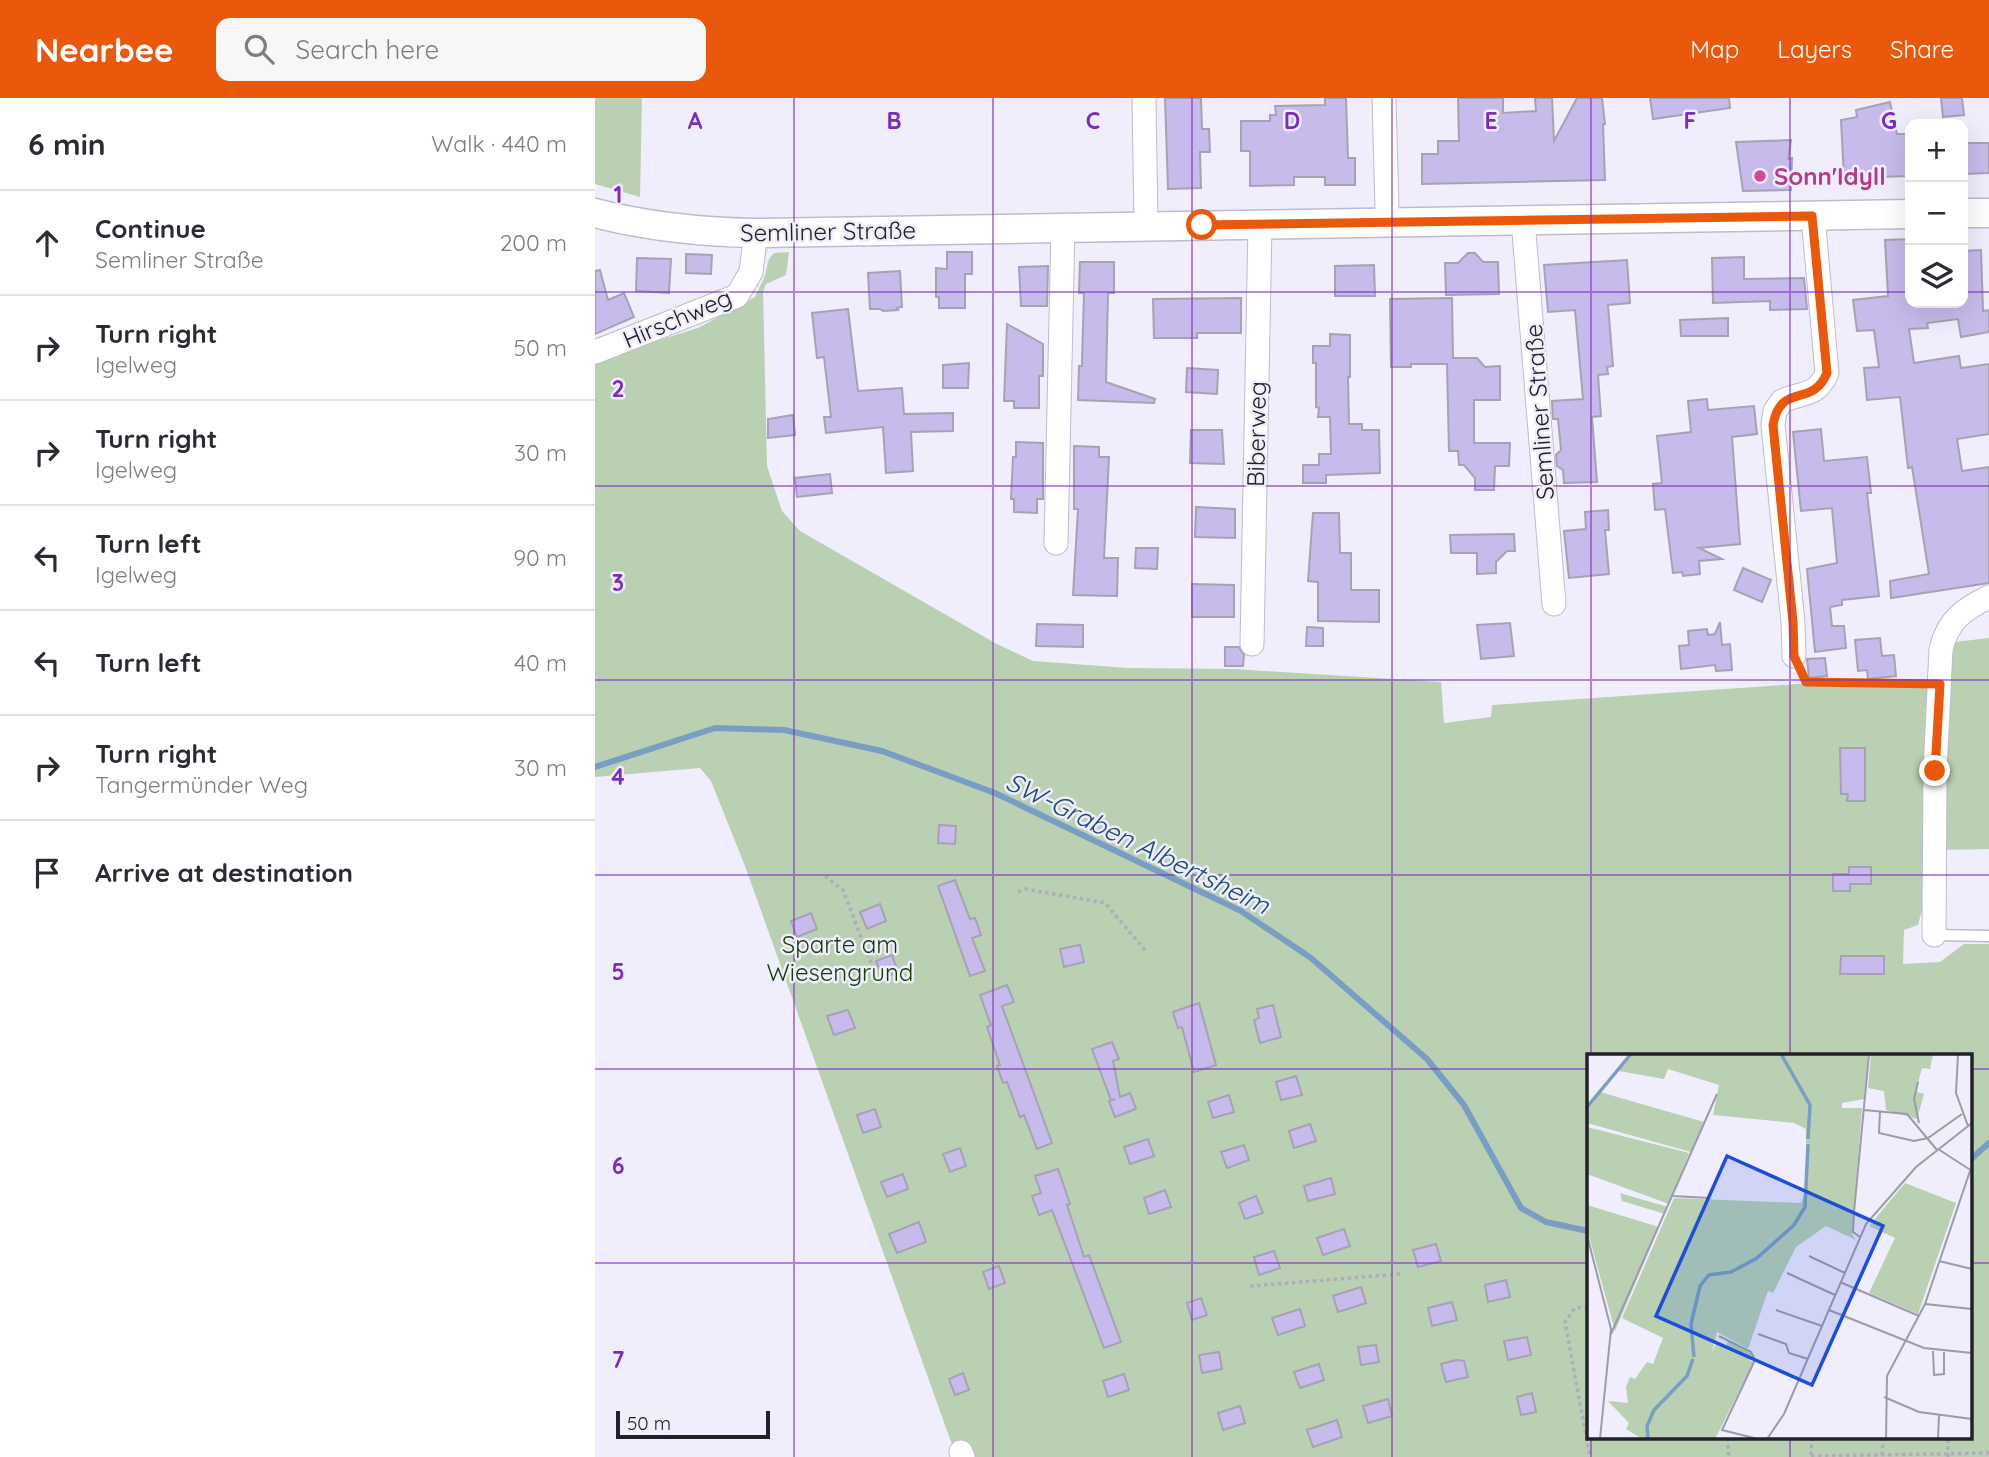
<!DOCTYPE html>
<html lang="en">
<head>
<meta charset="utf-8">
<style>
	:root { --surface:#fff; --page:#f7f7f7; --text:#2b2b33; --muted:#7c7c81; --line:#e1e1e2; --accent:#ea580c }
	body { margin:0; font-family:Quicksand,sans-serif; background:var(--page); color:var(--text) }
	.controls { position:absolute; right:21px; top:21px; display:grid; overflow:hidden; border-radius:14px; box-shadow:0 7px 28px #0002 }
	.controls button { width:63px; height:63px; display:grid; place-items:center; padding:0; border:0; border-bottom:2px solid var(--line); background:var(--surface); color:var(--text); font:35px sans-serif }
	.scale { position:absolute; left:21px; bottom:18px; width:154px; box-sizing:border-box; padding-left:7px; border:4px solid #232128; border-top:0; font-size:19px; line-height:24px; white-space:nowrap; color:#232128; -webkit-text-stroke:5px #f0edfd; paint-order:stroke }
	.stop { position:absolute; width:21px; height:21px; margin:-16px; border:5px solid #ea580c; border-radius:50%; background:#fff }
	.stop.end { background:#ea580c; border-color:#fff; box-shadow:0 2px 7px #0008 }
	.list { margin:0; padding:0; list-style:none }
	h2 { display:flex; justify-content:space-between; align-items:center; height:91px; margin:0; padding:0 28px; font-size:30px }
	h2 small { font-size:23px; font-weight:400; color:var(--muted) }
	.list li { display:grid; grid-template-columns:46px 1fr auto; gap:21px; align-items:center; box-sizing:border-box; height:105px; padding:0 28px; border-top:2px solid var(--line) }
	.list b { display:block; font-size:26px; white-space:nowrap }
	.list p { margin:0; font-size:23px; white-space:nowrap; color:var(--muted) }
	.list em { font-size:23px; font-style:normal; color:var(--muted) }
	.icon { flex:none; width:38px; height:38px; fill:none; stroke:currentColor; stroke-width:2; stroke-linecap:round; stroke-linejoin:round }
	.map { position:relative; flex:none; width:1394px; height:1359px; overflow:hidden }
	header { display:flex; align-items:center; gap:42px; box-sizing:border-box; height:98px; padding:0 35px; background:var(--accent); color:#fff }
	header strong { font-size:33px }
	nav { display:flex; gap:38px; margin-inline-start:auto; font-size:24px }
	.search { width:490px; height:63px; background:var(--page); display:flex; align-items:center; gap:18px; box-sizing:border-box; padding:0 24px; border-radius:14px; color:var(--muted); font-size:26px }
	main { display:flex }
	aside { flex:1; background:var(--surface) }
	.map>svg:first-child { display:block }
</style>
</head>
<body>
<header>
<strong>Nearbee</strong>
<div class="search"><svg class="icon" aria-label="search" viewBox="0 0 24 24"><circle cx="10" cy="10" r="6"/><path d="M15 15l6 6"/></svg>Search here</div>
<nav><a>Map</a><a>Layers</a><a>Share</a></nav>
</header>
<main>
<aside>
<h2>6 min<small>Walk · 440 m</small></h2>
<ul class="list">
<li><svg class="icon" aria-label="ahead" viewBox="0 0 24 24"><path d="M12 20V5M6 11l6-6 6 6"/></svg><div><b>Continue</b><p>Semliner Straße</p></div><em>200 m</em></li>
<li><svg class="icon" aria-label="right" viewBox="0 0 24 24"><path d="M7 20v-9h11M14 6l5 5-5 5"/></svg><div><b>Turn right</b><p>Igelweg</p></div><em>50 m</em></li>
<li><svg class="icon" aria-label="right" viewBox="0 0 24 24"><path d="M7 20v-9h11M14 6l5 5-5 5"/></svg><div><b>Turn right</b><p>Igelweg</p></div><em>30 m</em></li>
<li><svg class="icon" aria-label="left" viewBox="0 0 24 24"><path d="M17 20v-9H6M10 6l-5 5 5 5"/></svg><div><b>Turn left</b><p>Igelweg</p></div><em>90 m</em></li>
<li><svg class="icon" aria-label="left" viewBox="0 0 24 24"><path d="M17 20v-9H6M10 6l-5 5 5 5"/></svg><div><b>Turn left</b></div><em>40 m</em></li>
<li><svg class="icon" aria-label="right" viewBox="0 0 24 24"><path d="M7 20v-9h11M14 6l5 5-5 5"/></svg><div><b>Turn right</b><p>Tangermünder Weg</p></div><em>30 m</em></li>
<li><svg class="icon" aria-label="arrive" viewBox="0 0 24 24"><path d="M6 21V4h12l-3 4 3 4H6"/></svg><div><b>Arrive at destination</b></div></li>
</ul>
</aside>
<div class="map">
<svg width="1394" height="1359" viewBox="0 0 1394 1359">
	<rect width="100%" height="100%" fill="#f0edfd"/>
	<!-- green -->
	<path fill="#b9d0b3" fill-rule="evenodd" d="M0,0H47L45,99L0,86Z
		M194,154L191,177L171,186L168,194L172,368L187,413L205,433L400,545L438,563L533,570L639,571L846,584L849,625L896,619L897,607L1232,584L1333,583L1327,812L1323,827L1309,832L1308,866L1345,864L1369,846H1394V1359H374L360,1355L150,768L116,683L105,670L0,679V262L103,230L160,199L169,180L174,161L179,155ZM993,958H1375V1340H993Z
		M1394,540V751L1346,752L1353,590L1360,544Z"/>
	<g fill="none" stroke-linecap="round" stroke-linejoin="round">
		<!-- stream -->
		<path stroke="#7a9ec3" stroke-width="6" d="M0,669L120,630L189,632L287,653L400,695L646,813L716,860L832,961L869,1007L926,1110L951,1124L993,1133
			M1375,1062L1394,1045"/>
	</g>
	<!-- building -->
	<path fill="#c7bbeb" stroke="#a6a2b4" stroke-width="2" d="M570,0H606L607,31H614L615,54H605L606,90L573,91Z
		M730,0H751L753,60H760V87H730V79H699V87L655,88V53H646V23H675V17H681L680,8L730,7Z
		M863,0H908V15L941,13L940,0H957L959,43L982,0H1007L1010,26H1008L1010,82L827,86V56H843V43H864Z
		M1055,0H1134L1135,10L1058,21Z
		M1346,0H1367L1369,17L1348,19Z
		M1295,4L1302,36H1315V78L1249,80L1246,22L1262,19L1261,12Z
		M1196,42L1193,61L1197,60L1196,92L1148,93L1141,44Z
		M1368,45H1394V75L1368,76Z
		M1315,141V205H1368V153L1386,152L1388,213L1394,212V234L1366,239L1363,221L1332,225L1333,230L1314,231L1319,265L1364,258L1366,270L1394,266V336L1362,341L1367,373L1394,369V485L1296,500L1295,483L1334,476L1317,369L1313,370L1305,299L1272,302L1269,270L1284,269L1279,232L1262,233L1258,202L1293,198L1290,142Z
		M352,154H377V176H370V210H344V199H341V170L352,171Z
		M873,155H880L888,164H903L904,196L851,197L850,165H863Z
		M91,156L117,157L116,176L91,175Z
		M1149,159V181L1209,180L1212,211L1175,212V203L1118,205L1117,160Z
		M42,160L76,161L74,195L41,193Z
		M1032,162L1035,205L1013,207L1018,268L1012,269L1013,276L1003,277L1006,318L997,319L1002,384L969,385L968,372L962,368L961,357L966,352L963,321H958L957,303L988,301L980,212L953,214L949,167Z
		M485,164H519V195H513L511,284L560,301L559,305L483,302L484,268H487V263L489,195H484Z
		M779,167L780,198H740V168Z
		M453,168L452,208H426L424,169Z
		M5,172L13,202L29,195L39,219L0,236V173Z
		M305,173L307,209L302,210L303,212L288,213L285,211H275L273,175Z
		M646,200V235H602V240H559L558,201Z
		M857,200L858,260H882L890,269L905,268V302H879V345H915L914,368H900L899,392H880V380L869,367H864L863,353H854L852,266H816V269H796L795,201Z
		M253,211L263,293L307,290L309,316L358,315V333L316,334L318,373L291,375L288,329L231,335L229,319H236L229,259L222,260L217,215Z
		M1133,220V238H1086L1085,222Z
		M412,226L448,246V278H444V310H419V303H409Z
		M735,236L755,237V279H753L754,326H767V332H784L785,375L731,377V385H708V367H724V356H736L735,319H723L724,310L721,309V265H718V248H735Z
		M374,265L373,290H348V267Z
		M592,270L623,272L622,296L591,294Z
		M1112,301L1113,312L1159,308L1162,336L1137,339L1145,446L1104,450L1127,461L1104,463L1105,476L1088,478L1087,474L1078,475L1070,411L1060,412L1058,386L1067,385L1062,338L1096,334L1093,303Z
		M198,317L200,337L173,340V321Z
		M1226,331L1229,363L1272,359L1276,395H1272L1284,498L1247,502V507L1235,509L1237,528H1249L1251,550L1220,554L1212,471L1242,465L1237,410L1206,413L1198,334Z
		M596,332H627L629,366L595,365Z
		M421,344L448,345V401H442V415L419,414V401H416L418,359H421Z
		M479,348L504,349V359H514L509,460H523L522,498L478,497L483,411H479Z
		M235,376L237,395L202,399L200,380Z
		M601,409L640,411V440L600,439Z
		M1013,412L1014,432H1010L1014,476L974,480L969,433L991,431L990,414Z
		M718,415H744L745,455H756V492H784V524L723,523V484L713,483Z
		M919,436L920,453H912L901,464V475L882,476V455H856L855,437Z
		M541,450H563L562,471L540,470Z
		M1148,470L1176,482L1167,504L1139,492Z
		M597,486L639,487V519H597Z
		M1125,524L1127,547L1135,546L1137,572L1121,573L1120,567L1086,571L1084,548L1094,547L1093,533L1112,531L1113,537L1120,536Z
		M915,525L919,558L886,561L882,527Z
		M442,526L488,527V549L441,548Z
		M712,529L728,530V548H711Z
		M1285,540L1287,558L1299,557L1301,578L1273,581L1272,572L1263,573L1260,542Z
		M630,549H644L649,557L648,568H630Z
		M1230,560L1232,578L1214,580L1212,561Z
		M1245,650H1270V703H1252L1253,696H1246Z
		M344,727L361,728L360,746L343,745Z
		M1254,769H1276V786H1255V793H1238V776H1254Z
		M360,782L375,821L380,820L386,837L377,840L390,873L375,878L343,788Z
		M285,806L291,823L272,831L265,814Z
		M216,815L222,831L202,839L196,823Z
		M485,847L489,864L469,869L465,851Z
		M297,857L303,874L288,880L281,863Z
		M1246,858H1289V876H1245Z
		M412,887L419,904L407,908L457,1045L442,1051L429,1017L425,1019L412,984L408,985L402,968L405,967L392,929L396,927L385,897Z
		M604,905L621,967L599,974L587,929L583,930L578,914Z
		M678,907L686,939L665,945L659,922L664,920L662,911Z
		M253,912L260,930L239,937L232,918Z
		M517,944L524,961L518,963L525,999L535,995L541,1011L520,1019L514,1003L520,1001L516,1002L497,951Z
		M701,978L707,997L686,1002L681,984Z
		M634,997L639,1014L618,1020L613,1004Z
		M280,1011L286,1029L268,1035L262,1017Z
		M715,1026L721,1043L699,1050L694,1033Z
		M553,1041L559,1058L535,1066L529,1049Z
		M649,1047L654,1062L632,1070L626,1054Z
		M365,1050L371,1068L355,1074L348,1056Z
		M463,1071L475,1106L472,1107L489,1159L494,1157L526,1244L509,1250L457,1112L444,1117L437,1098L446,1095L440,1078Z
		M308,1076L313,1091L292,1099L286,1084Z
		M736,1080L740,1096L713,1103L709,1088Z
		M570,1092L576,1109L554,1116L549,1100Z
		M661,1098L668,1115L650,1121L644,1105Z
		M324,1124L331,1144L302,1155L294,1136Z
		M749,1131L755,1148L728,1157L722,1140Z
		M841,1146L846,1163L823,1169L818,1152Z
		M679,1153L685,1170L664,1177L659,1159Z
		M404,1168L410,1185L394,1191L388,1174Z
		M911,1182L915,1199L893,1204L890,1187Z
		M766,1189L771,1205L743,1214L738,1198Z
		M606,1200L612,1217L597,1222L592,1205Z
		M857,1204L862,1222L837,1228L833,1210Z
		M705,1211L710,1228L683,1237L677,1220Z
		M932,1239L936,1257L913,1262L909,1243Z
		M781,1247L784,1264L766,1267L763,1249Z
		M624,1254L627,1271L607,1275L604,1257Z
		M861,1262L869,1263L873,1279L851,1284L846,1266Z
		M724,1266L729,1282L705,1290L699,1274Z
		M368,1275L374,1292L360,1297L354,1281Z
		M529,1276L534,1292L513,1299L508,1283Z
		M937,1295L941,1314L926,1317L922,1299Z
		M793,1301L797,1318L773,1325L768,1308Z
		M645,1308L650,1325L628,1332L623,1315Z
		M742,1322L747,1339L718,1349L712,1332Z"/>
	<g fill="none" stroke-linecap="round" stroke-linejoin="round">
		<defs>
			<path id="service" d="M1339,837L1394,838"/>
			<path id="minor" d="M549,0L551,128
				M928,122L959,506
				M789,124L792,111L789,0
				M0,254L142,198L156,174L161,135
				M461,445L468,129
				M657,546L665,125
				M1199,558L1198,524L1178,327L1180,313L1187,303C1207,294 1222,299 1232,275L1218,118
				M1339,837L1340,673L1346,551C1353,522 1369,511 1394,499
				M366,1354L368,1359"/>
			<path id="tertiary" d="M0,115C54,129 106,134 161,135L1315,116
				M1368,115H1394"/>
		</defs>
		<!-- service casing -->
		<use href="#service" stroke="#bfbbce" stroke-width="13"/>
		<!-- minor casing -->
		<use href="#minor" stroke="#bfbbce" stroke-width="25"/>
		<!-- tertiary casing -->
		<use href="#tertiary" stroke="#bfbbce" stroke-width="31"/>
		<!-- path -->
		<path stroke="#b0adbb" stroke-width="3.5" stroke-dasharray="3.5 3.5" stroke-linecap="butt" d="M1208,578L1211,584L1223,586H1325
			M230,778L248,792L276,865
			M423,794L431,791L510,805L550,852
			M655,1188L806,1176
			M993,1209L980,1210L970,1224L995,1359
			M1132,1340L1134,1359
			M1216,1357L1217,1340
			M1287,1357L1288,1340
			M1216,1358L1394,1355
			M1353,1359V1340"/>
		<!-- service -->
		<use href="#service" stroke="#fff" stroke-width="10"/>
		<!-- minor -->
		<use href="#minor" stroke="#fff" stroke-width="23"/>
		<!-- tertiary -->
		<use href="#tertiary" stroke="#fff" stroke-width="28"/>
	</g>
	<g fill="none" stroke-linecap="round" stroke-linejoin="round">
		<!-- route -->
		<path stroke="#ea580c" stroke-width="9" d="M607,127L1217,118L1232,275C1217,311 1186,283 1178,327L1198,524L1199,558L1211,584L1345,586L1340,673"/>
	</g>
	<!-- grid -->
	<path fill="none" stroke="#7b2cbf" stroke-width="2" stroke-opacity="0.55" d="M199,0V1359M398,0V1359M597,0V1359M797,0V1359M996,0V958M1195,0V958M0,194H1315M1368,194H1394M0,388H1394M0,582H1394M0,777H1394M0,971H993M1375,971H1394M0,1165H993M1375,1165H1394M996,1340V1359M1195,1340V1359"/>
	<!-- markers -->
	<circle fill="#d1479c" stroke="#f0edfd" stroke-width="2.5" cx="1165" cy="78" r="7"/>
	<g text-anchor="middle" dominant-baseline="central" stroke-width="5" stroke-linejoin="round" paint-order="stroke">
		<!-- hotel labels -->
		<g font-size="24" font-weight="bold" fill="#b23c85" stroke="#f0edfd" text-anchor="start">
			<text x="1179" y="78">Sonn'Idyll</text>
		</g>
		<!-- street labels -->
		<g font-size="24" fill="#232128" stroke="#f0edfd">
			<text transform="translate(233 133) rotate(-1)">Semliner Straße</text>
			<text transform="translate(82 220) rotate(-23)">Hirschweg</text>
			<text transform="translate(944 314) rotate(-94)">Semliner Straße</text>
			<text transform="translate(661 336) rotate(-89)">Biberweg</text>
		</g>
		<!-- park labels -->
		<g font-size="24" fill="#113d03" stroke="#f0edfd">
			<text x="245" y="846">Sparte am<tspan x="245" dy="28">Wiesengrund</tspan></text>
		</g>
		<!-- water labels -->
		<g font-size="26" font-style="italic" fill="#174e7d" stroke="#f0edfd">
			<text transform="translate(543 745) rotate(26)">SW-Graben Albertsheim</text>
		</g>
	</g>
	<!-- overview -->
	<g transform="translate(992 956)">
		<rect width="385" height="385" fill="#f0edfd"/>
		<path d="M42,0H281L277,45L255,49V54H275L265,180L269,186L239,172L209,193L186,239L181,237L161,295L130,278L125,299L129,289L139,293L141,287L165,300L162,306L167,308L128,385H55L39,375L42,369L21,347L41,349L39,333L43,323L48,325L60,308L66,310L76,284L35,264L87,144L214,149L219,136V75L207,69L126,61L132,31L81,15L77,25L32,17L13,38L117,68L104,98L0,69V51ZM284,0H346L343,15L335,14L332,25L330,38L337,40L330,65L299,56L297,37L281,34ZM0,73L102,99L82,150L0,120ZM318,129L369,149L331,260L282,239L308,184L282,172ZM33,139L81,153L78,160L35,147ZM0,151L72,173L28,277L0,175Z" fill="#b9d0b3"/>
		<path fill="none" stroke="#7a9ec3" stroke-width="3.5" d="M194,0L223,51L221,85M0,53L44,0M107,303L104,270L113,232L122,221L144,218L170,204L207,171L218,153L221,90M61,385L60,372L67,356L100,322L106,305"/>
		<path fill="none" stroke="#9e9ba8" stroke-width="2" d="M371,0L369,39L381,72M331,28L327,45L332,69M277,56L320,60L350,96M293,57L292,79L327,87L341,84L375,60M351,95L385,117M86,142L122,144M0,181L24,275L13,385M273,183L266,178L267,158L282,0M222,202L258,219M352,207L385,215M200,219L248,241M253,228L332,262M338,250L385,255M189,256L235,272M242,256L337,294L385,299M24,280L130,40M171,280L199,290L202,299L221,305M132,282L164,298L168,306L135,376L171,385M346,297L347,321L357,320V298M297,343L332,358L385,365M180,385L197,360L279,170L329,113L385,69M299,385L300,322L338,250L383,117M351,385L352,361"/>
		<path fill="#1d4ed8" fill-opacity="0.15" stroke="#1d4ed8" stroke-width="3.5" d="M140,102L296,172L225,331L69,262Z"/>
		<rect width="385" height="385" fill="none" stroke="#232128" stroke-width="3.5"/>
	</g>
	<g font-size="23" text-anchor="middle" font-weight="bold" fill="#7b2cbf" stroke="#f0edfd" stroke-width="5" stroke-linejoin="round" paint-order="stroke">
		<text x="100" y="31">A</text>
		<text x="299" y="31">B</text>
		<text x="498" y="31">C</text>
		<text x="697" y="31">D</text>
		<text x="896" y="31">E</text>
		<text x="1095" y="31">F</text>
		<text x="1294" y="31">G</text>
		<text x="23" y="105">1</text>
		<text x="23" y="299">2</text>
		<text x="23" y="493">3</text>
		<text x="23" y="687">4</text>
		<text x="23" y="882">5</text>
		<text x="23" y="1076">6</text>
		<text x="23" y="1270">7</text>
	</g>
</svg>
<div class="controls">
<button>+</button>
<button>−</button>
<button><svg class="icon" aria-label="layers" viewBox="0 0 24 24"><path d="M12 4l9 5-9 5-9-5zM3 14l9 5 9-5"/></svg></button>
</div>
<div class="scale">50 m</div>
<div class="stop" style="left:607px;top:127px"></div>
<div class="stop end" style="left:1340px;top:673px"></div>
</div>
</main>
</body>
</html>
